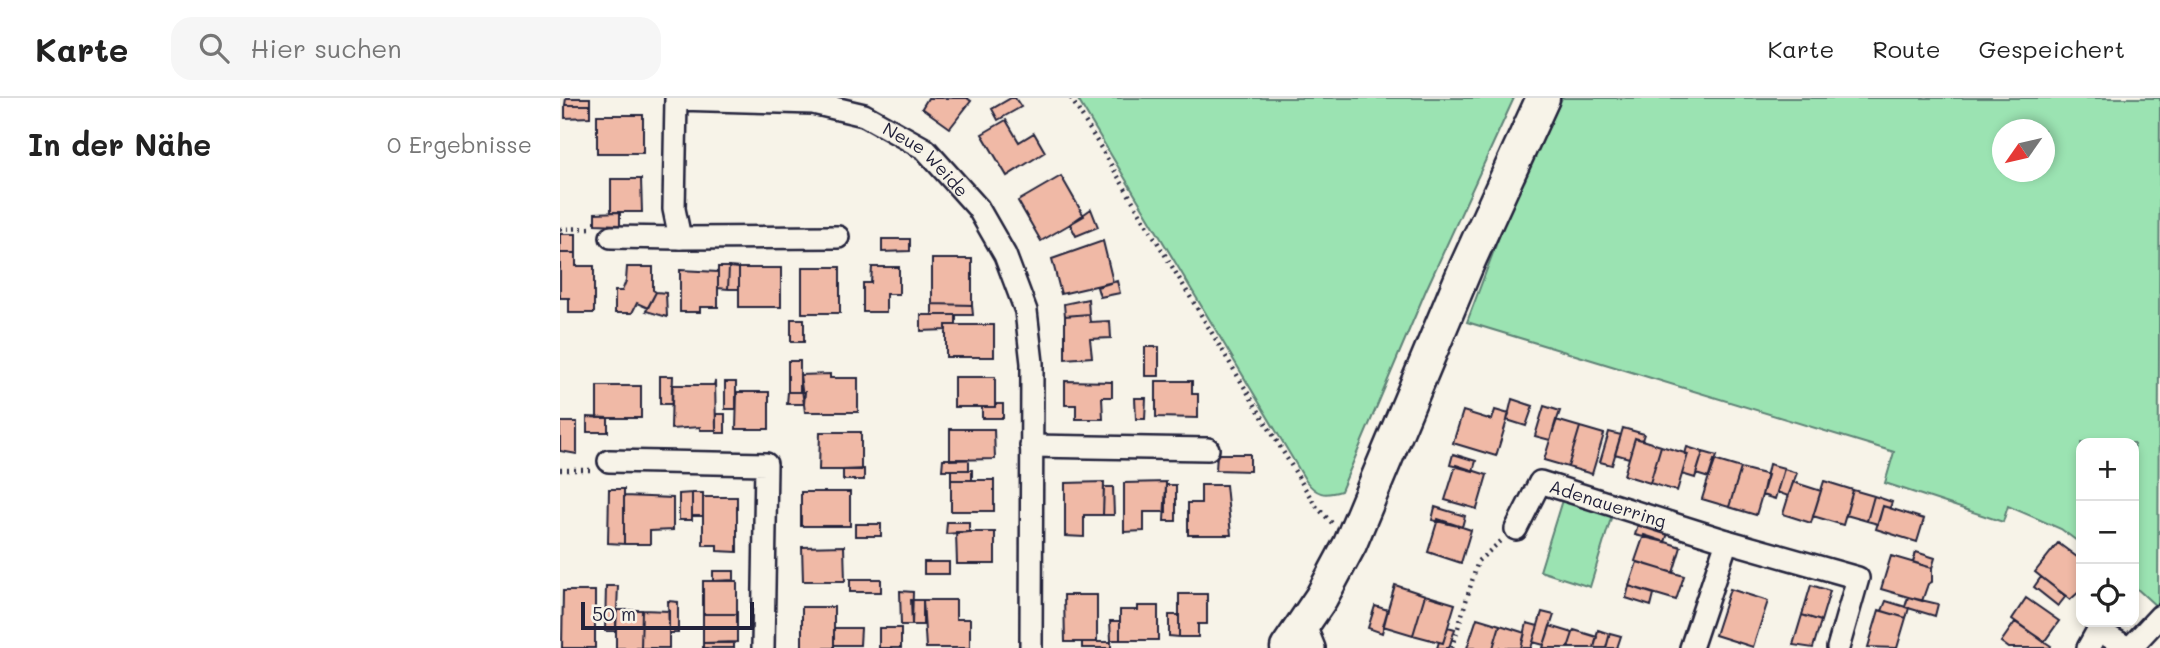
<!DOCTYPE html>
<html lang="de">
<head>
<meta charset="utf-8">
<style>
	:root { --surface:#fff; --page:#f6f6f6; --text:#222; --muted:#767676; --line:#e0e0e0 }
	body { margin:0; font-family:Mali,sans-serif; background:var(--page); color:var(--text) }
	.controls { position:absolute; right:21px; bottom:21px; display:grid; overflow:hidden; border-radius:14px; box-shadow:0 4px 10px #0003 }
	.controls button { width:63px; height:63px; display:grid; place-items:center; padding:0; border:0; border-bottom:2px solid var(--line); background:var(--surface); color:var(--text); font:35px sans-serif }
	.compass { position:absolute; left:1432px; top:21px; width:63px; height:63px; border-radius:50%; background:var(--surface); box-shadow:0 4px 10px #0003; rotate:236deg }
	.scale { position:absolute; left:21px; bottom:18px; width:173px; box-sizing:border-box; padding-left:7px; border:4px solid #22223b; border-top:0; font-size:19px; line-height:24px; white-space:nowrap; color:#22223b; -webkit-text-stroke:5px #f7f3e8; paint-order:stroke }
	.list { margin:0; padding:0; list-style:none }
	h2 { display:flex; justify-content:space-between; align-items:center; height:91px; margin:0; padding:0 28px; font-size:30px }
	h2 small { font-size:23px; font-weight:400; color:var(--muted) }
	.icon { flex:none; width:38px; height:38px; fill:none; stroke:currentColor; stroke-width:2; stroke-linecap:round; stroke-linejoin:round }
	.map { position:relative; flex:none; width:1600px; height:550px; overflow:hidden }
	header { display:flex; align-items:center; gap:42px; box-sizing:border-box; height:98px; padding:0 35px; background:var(--surface); border-bottom:2px solid var(--line) }
	header strong { font-size:33px }
	nav { display:flex; gap:38px; margin-inline-start:auto; font-size:24px }
	.search { width:490px; height:63px; background:var(--page); display:flex; align-items:center; gap:18px; box-sizing:border-box; padding:0 24px; border-radius:21px; color:var(--muted); font-size:26px }
	main { display:flex }
	aside { flex:1; background:var(--surface) }
	.map>svg:first-child { display:block }
</style>
</head>
<body>
<header>
<strong>Karte</strong>
<div class="search"><svg class="icon" aria-label="search" viewBox="0 0 24 24"><circle cx="10" cy="10" r="6"/><path d="M15 15l6 6"/></svg>Hier suchen</div>
<nav><a>Karte</a><a>Route</a><a>Gespeichert</a></nav>
</header>
<main>
<aside>
<h2>In der Nähe<small>0 Ergebnisse</small></h2>
<ul class="list">
</ul>
</aside>
<div class="map">
<svg width="1600" height="550" viewBox="0 0 1600 550">
	<rect width="100%" height="100%" fill="#f7f3e8"/>
	<filter id="ink" filterUnits="userSpaceOnUse"><feTurbulence type="fractalNoise" baseFrequency=".0143" numOctaves="2"/><feDisplacementMap in="SourceGraphic" scale="14" xChannelSelector="R" yChannelSelector="G"/><feConvolveMatrix kernelMatrix="1 2 1 2 8 2 1 2 1" color-interpolation-filters="sRGB"/></filter>
	<g filter="url(#ink)">
		<!-- green -->
		<path fill="#9be3b2" stroke="#5e8276" stroke-width="2" fill-rule="evenodd" d="M517,0H954L866,192L781,393C764,398 757,397 746,383Z
			M1002,0H1600L1598,510L1574,488V345H1521V446L1501,431L1448,408L1443,424L1325,385L1334,354L907,224L948,115ZM1442,32H1484V74H1442Z
			M1002,402L1052,417L1030,489L980,473Z"/>
		<!-- building -->
		<path fill="#f0b9a6" stroke="#22223b" stroke-width="2" d="M6,0H30V7H5Z
			M368,0H407L411,3L390,30L362,10Z
			M451,0H455L461,9L438,22L432,11Z
			M5,7H30V19L5,20Z
			M37,17H83V55H37Z
			M446,22L459,44L474,35L485,54L447,78L422,36Z
			M501,78L524,118L481,143L458,103Z
			M51,81H81L82,114H51Z
			M531,111L538,129L516,138L510,126Z
			M60,114V127L35,126V115Z
			M0,136H16V155H0Z
			M322,141H350V153L322,154Z
			M543,143L553,184L501,196L492,161Z
			M0,155H16V168H34V215H9V200H0Z
			M372,161H412V207L372,206Z
			M67,169H93V192L96,194L88,210L77,205L72,215H55V193H62L66,183Z
			M158,169H169L168,191L158,190Z
			M169,169L179,170V191H168Z
			M242,169H280V215H242Z
			M312,169H339V196H326V214H303V185H311Z
			M179,170H221V209H179Z
			M120,172L158,174V209H140V214H120Z
			M557,183L560,195L540,199L537,189Z
			M96,194L106,195L107,219L86,213Z
			M528,201L529,216L505,218L504,206Z
			M372,206L412,207L413,217H372Z
			M529,216L530,224L550,223L551,240L530,241L532,259L505,261V218Z
			M361,217H396V227H386V232L361,233Z
			M231,221H244V244H231Z
			M386,227H434V259H386Z
			M585,249H599V278H585Z
			M228,263H240V294H228Z
			M270,276V280H298V314H245L240,277Z
			M100,278H113L112,306H100Z
			M394,279H435V309H394Z
			M155,283L156,332H140V329L111,331L112,287H154Z
			M505,283L552,284V299H542L543,321H516V307H505Z
			M596,283H632V296H638V320L596,319Z
			M165,284H176V311H165Z
			M37,288H81V320H37Z
			M177,294H209V331H176Z
			M228,294H245L244,306H227Z
			M575,300H586L585,321H576Z
			M952,301L973,308L966,328L947,322Z
			M435,306H443V320H422V309H435Z
			M984,308L1000,313L990,342L975,338Z
			M935,312L949,316L936,358L893,345L903,313L932,322Z
			M156,316H165V335H156Z
			M27,319L48,320V334H27Z
			M996,322L1020,329L1008,369L984,362Z
			M0,324H17V356L0,353Z
			M1020,329L1044,336L1032,376L1008,369Z
			M1063,330L1084,336L1082,342L1075,340L1069,360L1055,356Z
			M390,331H434L435,361L390,362Z
			M260,334H301V372H259Z
			M1049,334L1061,337L1052,367L1040,364Z
			M1075,340L1101,348L1090,385L1064,377Z
			M1101,348L1128,356L1117,393L1090,385Z
			M1127,349L1143,354L1135,380L1122,376L1128,356H1125Z
			M1143,354L1157,358L1149,380L1136,376Z
			M657,356H690V373L656,372Z
			M893,356L916,363L913,373L890,367Z
			M383,361H409V372H382Z
			M1154,362L1181,370L1169,409L1142,401Z
			M1209,366L1224,370L1215,401L1202,397Z
			M896,367L927,377L917,411L885,402Z
			M1181,370L1208,377L1196,417L1169,409Z
			M304,371V382H283V372Z
			M1224,371L1237,375L1228,398L1217,394Z
			M391,372H412V382H391Z
			M391,382H434V413H391Z
			M1264,383L1293,392L1283,427L1253,418Z
			M544,384L543,417H524V439L505,438V385Z
			M606,384V414H584V433L564,434V385Z
			M1233,384L1261,393L1251,425L1223,416Z
			M606,387H616V423H604Z
			M641,387H666L671,437H628V405H641Z
			M544,389H553L554,417H543Z
			M49,391H64V446L48,445Z
			M1293,392L1314,398L1307,423L1286,417Z
			M241,394H290V428H241Z
			M132,395V422H119V396Z
			M132,395H143V418H132Z
			M64,398L113,400V432L90,433V446H64Z
			M1314,398L1332,404L1330,410L1323,408L1318,426L1307,423Z
			M143,399H177V454L157,453V447H143Z
			M1323,408L1364,421L1357,444L1316,431Z
			M875,409L905,418L902,429L872,422Z
			M878,421L911,432L901,465L868,454Z
			M387,424H409V434L386,436Z
			M295,426H321V438H295Z
			M1078,426L1108,435L1105,444L1075,437Z
			M396,434H435V466H397Z
			M1084,437L1121,449L1113,475L1075,463Z
			M1498,445L1521,462V492L1510,502L1475,474Z
			M284,448L285,483H243L242,449Z
			M1356,454L1375,460L1372,470L1353,464Z
			M1331,458L1372,470V484L1368,486L1362,503L1321,491Z
			M364,464H389V476H364Z
			M1077,464L1124,478L1116,502L1069,488Z
			M153,473H174V482L153,483Z
			M1481,479L1506,498L1498,508L1474,489Z
			M290,481H321V494H290Z
			M143,483H177V516H143Z
			M835,487L865,497L853,537L823,528Z
			M1251,487L1270,493L1261,523L1242,517Z
			M46,488H58L56,533H45Z
			M1069,488L1094,496L1091,508L1066,500Z
			M1170,491L1208,503L1193,549L1155,537Z
			M3,493H35V550H2Z
			M340,493L353,494L352,527H341Z
			M619,496H647V526H638V539H619Z
			M504,497H537V544H505Z
			M865,497L895,506L883,545L853,537Z
			M1348,499L1378,506L1375,518L1345,509Z
			M1466,500L1499,523L1484,544L1452,521Z
			M351,502H363V527H352Z
			M363,502H396V521H410V550H366Z
			M108,503L118,504V535H109Z
			M1326,503L1349,510L1346,520L1322,513Z
			M578,508H598V542H560V512H578Z
			M815,508L828,512L822,535L808,530Z
			M242,509H274V550H242Z
			M56,512H82L81,550H56Z
			M82,512L109,513V550H81Z
			M1319,512L1346,520L1337,550L1308,549Z
			M982,514L994,517L984,547L973,544Z
			M143,516H177V544L143,545Z
			M609,517H619V539L609,538Z
			M1242,517L1261,523L1253,550L1233,547Z
			M917,520L940,527L933,550H907Z
			M550,523H560V542H551Z
			M1455,524L1491,548L1490,550H1449L1441,544Z
			M967,525L978,528L971,550H961Z
			M940,527L965,535L961,550H933Z
			M990,528L1013,535L1008,550H983Z
			M888,529L895,531L889,550H877L879,544L883,545Z
			M274,530H301L300,547H274Z
			M319,530H341V550H319Z
			M1014,532L1037,539L1034,550H1008Z
			M1038,532L1050,536L1046,550H1034Z
			M1050,535L1061,538L1057,550H1046Z
			M522,544H551V550H522Z
			M143,545H174V550H143Z"/>
		<g fill="none" stroke-linecap="round" stroke-linejoin="round">
			<defs>
				<g id="street">
					<path d="M51,139L120,140"/>
					<path id="s1" d="M278,139L120,140L114,111L116,1L253,5L304,17L365,51L418,110L445,157L466,213L472,265L471,550"/>
					<path d="M471,348L648,351"/>
					<path d="M49,363L206,366L203,550"/>
					<path id="s2" d="M956,431L980,384L1167,443L1298,480L1278,550"/>
					<path d="M744,525L754,550"/>
					<path d="M1131,550L1167,443"/>
					<path d="M1528,550L1538,532L1568,550"/>
					<path d="M1570,550L1600,518"/>
				</g>
				<path id="secondary" d="M727,550L761,500L790,446L906,169L983,0"/>
			</defs>
			<!-- street casing -->
			<use href="#street" stroke="#22223b" stroke-width="26"/>
			<!-- secondary casing -->
			<use href="#secondary" stroke="#22223b" stroke-width="37"/>
			<!-- path -->
			<path stroke="#22223b" stroke-width="4.5" stroke-dasharray="2 5" stroke-linecap="butt" d="M511,0L755,407L772,425
				M0,131L33,130
				M0,372H32
				M892,550L918,463L941,443"/>
			<!-- street -->
			<use href="#street" stroke="#f7f3e8" stroke-width="21"/>
			<!-- secondary -->
			<use href="#secondary" stroke="#f7f3e8" stroke-width="32"/>
		</g>
	</g>
	<g text-anchor="middle" dominant-baseline="central" stroke-width="6" stroke-linejoin="round" paint-order="stroke">
		<!-- street labels -->
		<g font-size="18" fill="#22223b" stroke="#f7f3e8">
			<text stroke="none"><textPath href="#s1" startOffset="564">Neue Weide</textPath></text>
			<text stroke="none"><textPath href="#s2" startOffset="124">Adenauerring</textPath></text>
		</g>
	</g>
</svg>
<div class="controls">
<button>+</button>
<button>−</button>
<button><svg class="icon" aria-label="locate" viewBox="0 0 24 24"><circle cx="12" cy="12" r="6"/><path d="M12 2v4M12 18v4M2 12h4M18 12h4"/></svg></button>
</div>
<svg class="compass" viewBox="-18 -18 36 36"><path d="M0-13l5 13h-10z" fill="#e53935"/><path d="M0 13l5-13h-10z" fill="#767676"/></svg>
<div class="scale">50 m</div>
</div>
</main>
</body>
</html>
